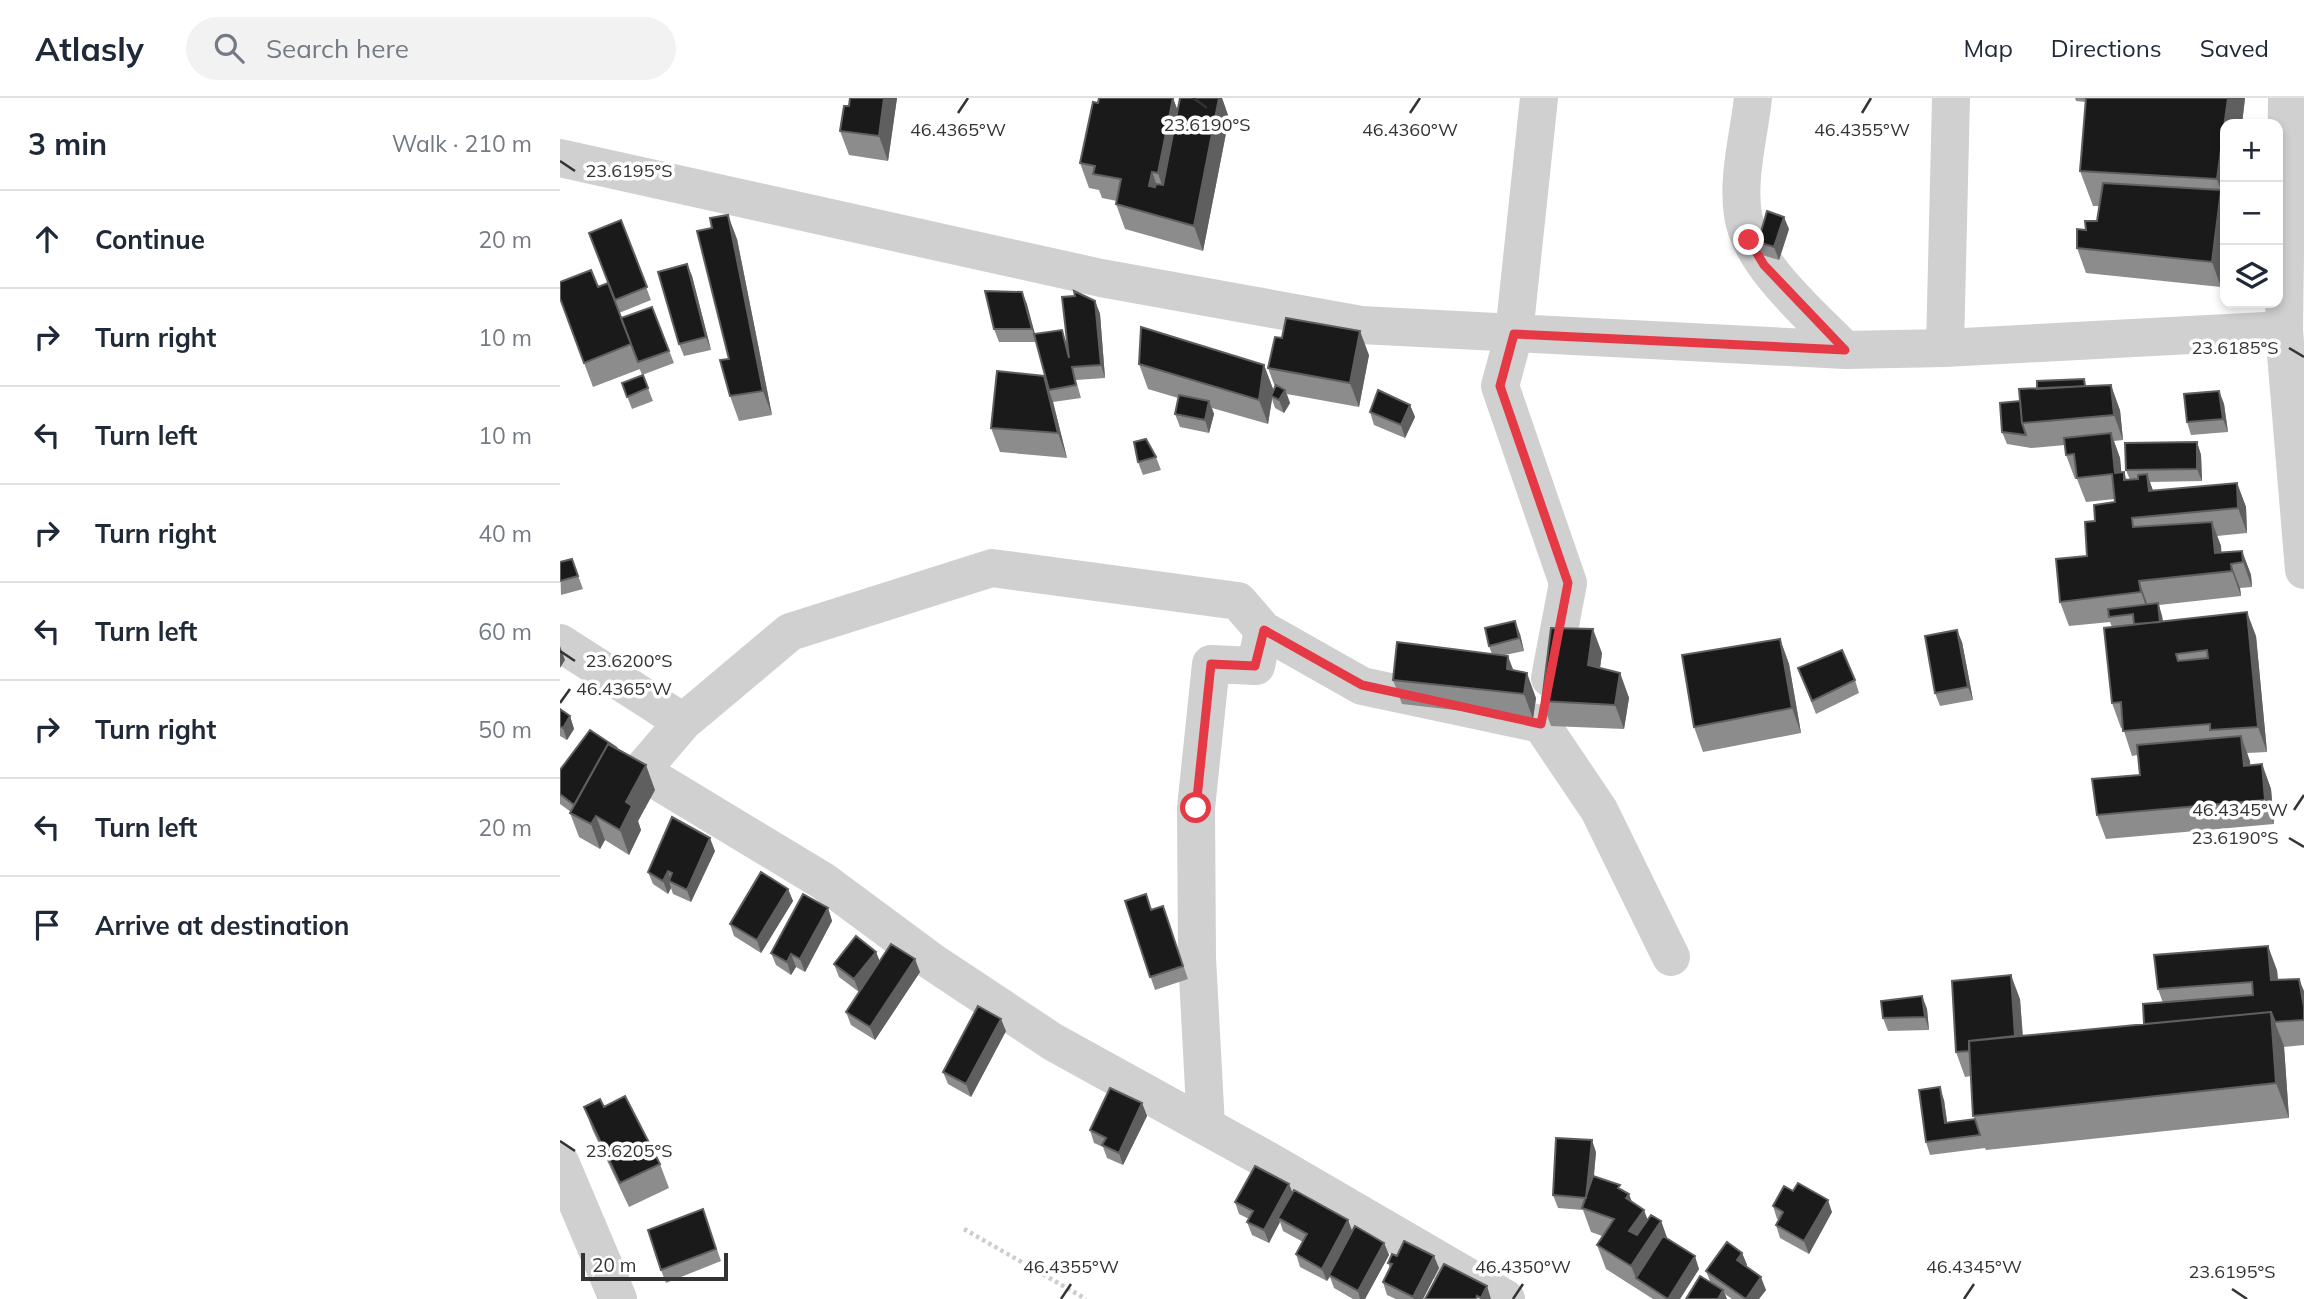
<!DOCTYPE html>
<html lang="en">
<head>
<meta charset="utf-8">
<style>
	:root { --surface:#fff; --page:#f2f2f3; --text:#1f2937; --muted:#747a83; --line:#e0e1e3 }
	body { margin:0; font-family:Mulish,sans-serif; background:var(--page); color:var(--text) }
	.controls { position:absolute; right:21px; top:21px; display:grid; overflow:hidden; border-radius:14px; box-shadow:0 4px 10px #0003 }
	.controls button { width:63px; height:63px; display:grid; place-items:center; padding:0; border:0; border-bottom:2px solid var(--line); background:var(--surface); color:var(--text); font:35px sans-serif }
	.scale { position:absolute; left:21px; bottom:18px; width:147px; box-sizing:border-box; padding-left:7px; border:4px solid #333; border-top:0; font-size:19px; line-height:24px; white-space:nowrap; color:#333; -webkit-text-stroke:5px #fff; paint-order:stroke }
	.stop { position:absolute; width:21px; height:21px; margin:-16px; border:5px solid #e63946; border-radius:50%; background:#fff }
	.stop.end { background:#e63946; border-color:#fff; box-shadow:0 2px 7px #0008 }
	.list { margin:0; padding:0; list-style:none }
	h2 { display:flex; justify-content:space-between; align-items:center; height:91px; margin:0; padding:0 28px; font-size:30px }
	h2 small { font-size:23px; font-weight:400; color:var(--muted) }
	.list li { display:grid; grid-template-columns:46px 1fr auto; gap:21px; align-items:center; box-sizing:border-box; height:98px; padding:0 28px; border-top:2px solid var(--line) }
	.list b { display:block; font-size:26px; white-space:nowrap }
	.list em { font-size:23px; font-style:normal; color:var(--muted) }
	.icon { flex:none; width:38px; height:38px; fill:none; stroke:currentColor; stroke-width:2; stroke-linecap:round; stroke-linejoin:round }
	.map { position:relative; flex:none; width:1744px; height:1201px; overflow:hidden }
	header { display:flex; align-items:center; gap:42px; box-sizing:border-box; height:98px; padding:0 35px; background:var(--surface); border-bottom:2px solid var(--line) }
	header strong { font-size:33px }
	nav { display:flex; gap:38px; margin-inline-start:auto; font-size:24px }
	.search { width:490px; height:63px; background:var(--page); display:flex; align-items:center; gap:18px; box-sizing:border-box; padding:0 24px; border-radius:38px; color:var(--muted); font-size:26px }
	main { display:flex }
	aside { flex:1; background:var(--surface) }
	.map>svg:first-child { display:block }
</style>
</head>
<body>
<header>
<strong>Atlasly</strong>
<div class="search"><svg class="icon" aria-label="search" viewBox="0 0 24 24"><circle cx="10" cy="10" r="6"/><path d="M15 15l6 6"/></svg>Search here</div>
<nav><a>Map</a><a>Directions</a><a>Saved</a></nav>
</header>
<main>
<aside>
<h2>3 min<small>Walk · 210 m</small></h2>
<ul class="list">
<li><svg class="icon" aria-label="ahead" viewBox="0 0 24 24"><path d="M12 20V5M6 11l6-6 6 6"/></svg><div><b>Continue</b></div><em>20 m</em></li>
<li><svg class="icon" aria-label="right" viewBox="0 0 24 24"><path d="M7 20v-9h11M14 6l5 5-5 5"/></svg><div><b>Turn right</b></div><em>10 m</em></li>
<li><svg class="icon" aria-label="left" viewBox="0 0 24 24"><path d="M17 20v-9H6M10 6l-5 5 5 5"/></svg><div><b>Turn left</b></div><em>10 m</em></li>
<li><svg class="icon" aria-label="right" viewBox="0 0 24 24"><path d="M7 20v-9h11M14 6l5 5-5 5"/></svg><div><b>Turn right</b></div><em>40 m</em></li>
<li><svg class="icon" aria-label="left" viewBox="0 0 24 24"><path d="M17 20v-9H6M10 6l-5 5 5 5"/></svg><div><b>Turn left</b></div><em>60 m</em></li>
<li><svg class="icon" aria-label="right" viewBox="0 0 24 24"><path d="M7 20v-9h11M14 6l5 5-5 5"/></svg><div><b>Turn right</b></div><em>50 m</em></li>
<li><svg class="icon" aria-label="left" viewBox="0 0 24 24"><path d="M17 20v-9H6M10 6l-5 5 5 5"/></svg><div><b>Turn left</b></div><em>20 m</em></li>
<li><svg class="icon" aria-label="arrive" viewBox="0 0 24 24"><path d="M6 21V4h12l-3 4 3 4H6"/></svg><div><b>Arrive at destination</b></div></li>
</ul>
</aside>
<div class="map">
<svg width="1744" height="1201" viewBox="0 0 1744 1201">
	<rect width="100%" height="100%" fill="#fff"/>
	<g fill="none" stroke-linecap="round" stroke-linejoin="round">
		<!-- path -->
		<path stroke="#cdcdcd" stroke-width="4.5" stroke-dasharray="3.5 3.5" stroke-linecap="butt" d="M404,1131L526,1201"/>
		<!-- street -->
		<path stroke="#d0d0d0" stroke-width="38" d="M979,0L954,236L940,288L1008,485L990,580
			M1193,0C1189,37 1177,80 1183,117C1190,166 1251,217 1285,252
			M1727,0L1724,232L1744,472
			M0,60L541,180L801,227L1285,252L1385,250L1724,232
			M1385,250L1391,0
			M0,545L123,624L230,534L432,470L678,503L703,532L802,588L981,626L1039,712L1111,859
			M123,624L81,673L263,783L371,863L493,944L707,1062L946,1201
			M646,1028L637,860L636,710L651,566L696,568L703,532
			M0,1064L58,1201"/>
	</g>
	<!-- wall -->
	<path fill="#8c8c8c" d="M289,0H337L328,63L289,57L280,33L289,8L290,0Z
		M613,0L618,13L620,0H662L669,20L643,153L565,131L556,106L557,103L542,100L539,92L529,90L520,65L538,5Z
		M1515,0H1685L1682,26H1665L1661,189L1526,175L1517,150L1526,132L1537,123L1539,108H1533L1520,73L1526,4L1516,3Z
		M61,122L91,202L59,215L62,222L92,209L114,265L82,277L74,256L80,271L33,289L0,201L48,185Z
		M1229,131L1219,162L1202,157L1198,144Z
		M177,141L212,317L179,323L170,298L169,261Z
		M127,166L132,178L151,252L124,258L119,246Z
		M462,194L475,236L502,232L508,251L535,203L540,216L545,280L516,282L521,300L493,304L507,360L440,354L431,330L487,287L476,244H439L434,231Z
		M809,257L799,309L727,296L730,305L724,315L715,310L712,301L708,326L652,310L654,316L649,335L620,329L615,316L618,300L588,291L579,266L704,267L713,291V294L715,289L708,270Z
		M83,277L93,303L72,311L62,285Z
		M1527,288L1560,312L1563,342L1554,343L1560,360L1561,374H1564L1567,382H1570L1566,372L1637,344L1641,357L1642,383L1590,384L1593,393L1677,385L1686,409L1687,435L1657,438L1661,448V454L1682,453L1691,477L1692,489L1680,490L1681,498L1599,507L1602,518L1603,523L1696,538L1707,654L1687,655L1690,667L1702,666L1711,691L1714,726L1546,741L1537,717L1580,677L1578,657L1572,658L1563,630H1561L1552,605V529L1550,524L1509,528L1500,504L1527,458L1535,423L1555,404V401L1526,404L1517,381H1515L1506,357L1505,347L1471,350L1447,346L1442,334L1460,303Z
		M1659,293L1664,306L1668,334L1631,337L1627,324Z
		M850,307L855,319L845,340L814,327L810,314Z
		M596,359L601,372L583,377L578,364Z
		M12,461L23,491L1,497L0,464Z
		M960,536L964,553L945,557L954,573L976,600L973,621L842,606L833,582L932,556L929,548Z
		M1220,541L1229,566L1241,635L1143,654L1134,629Z
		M1402,544L1413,602L1380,608L1375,595Z
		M1042,555L1040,570L1060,575L1069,600L1064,631L991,628L982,603Z
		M1238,570L1295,582L1299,595L1256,616Z
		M0,611L10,618L14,631L7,642L0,638Z
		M0,672L95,692L78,723L81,732L69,757L45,742L40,751L19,739L10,715L11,714L0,706Z
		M155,753L131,804L113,796L111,790L108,796L93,786L88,774Z
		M228,791L233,803L201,855L174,838L170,826Z
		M565,803L592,812L603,808L628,881L595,892Z
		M268,810L272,823L245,874L236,869L231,877L216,867L211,855Z
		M316,854L319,863L360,874L315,942L291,927L286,914L299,894L279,879L274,866Z
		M1717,872L1718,882L1744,893V947L1724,949L1729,1020L1426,1052L1425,1050L1370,1057L1366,1044L1384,1002L1387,1024L1415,1021L1413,1018L1411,978L1405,979L1396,954L1460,901L1463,938L1584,926L1603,905L1598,891Z
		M1362,898L1367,911L1369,932L1328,933L1323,920Z
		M446,933L411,999L388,986L383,974Z
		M582,1005L587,1018L563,1067L547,1060L543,1049L534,1045L530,1032Z
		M24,1009H44L100,1066L109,1090L69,1109L33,1033Z
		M1036,1054L1034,1079L1062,1092L1087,1122L1101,1123L1107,1140L1139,1171L1120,1201H1093L1046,1171L1037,1147L1042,1138L1031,1134L1023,1112L998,1110L993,1097Z
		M733,1094L788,1122L792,1134L824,1145L829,1157L805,1201H793L774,1190L770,1179L767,1183L740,1169L736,1156L743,1144L723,1133L720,1124L709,1145L692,1137L687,1124L689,1121L679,1116L675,1104Z
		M1213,1108L1272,1114L1249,1156L1220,1140L1216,1127L1219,1121H1217Z
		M143,1111L161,1163L106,1185L101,1172Z
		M1182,1155L1187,1167L1186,1169L1206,1192L1199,1201H1172L1165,1196L1167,1201H1126L1150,1183L1146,1173Z
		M837,1158L879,1170L863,1201H836L827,1197L823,1184L830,1170L828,1165Z"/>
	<!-- shaded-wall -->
	<path fill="#5f5f5f" d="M324,0H337L328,63L319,38Z
		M613,0L622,25L606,100L598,75Z
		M659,0H662L669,20L643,153L634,128Z
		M1668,0H1685L1682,26H1665V154L1661,189L1652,164L1661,92L1657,81Z
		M592,74L601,99L589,88Z
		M168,117L177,141L212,317L203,293Z
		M1224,119L1229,131L1219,162L1214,149Z
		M127,166L132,178L151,252L146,239Z
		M462,194L467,206L477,244L472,231Z
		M535,203L540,216L545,280L541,267Z
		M800,233L809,257L799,309L790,285Z
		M704,267L713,291L712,298H711L712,301L708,326L699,302Z
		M484,278L493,304L507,360L498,335Z
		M1551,287L1560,312L1563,342L1554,317Z
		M725,292L730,305L724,315L719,302Z
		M1659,293L1664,306L1668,334L1663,321Z
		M649,303L654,316L649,335L645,322Z
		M850,307L855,319L845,340L841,327Z
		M1551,335L1560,360L1564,400L1555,375Z
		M1637,344L1641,357L1642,383L1637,371Z
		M1587,376L1596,401L1589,393Z
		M1677,385L1686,409L1687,435L1678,410Z
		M1652,424L1661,448L1663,474L1655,455Z
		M1682,453L1691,477L1692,489L1683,464Z
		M1671,466L1680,490L1681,498L1672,473Z
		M1579,483L1588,508L1590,519L1581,494Z
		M1598,505L1602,518L1605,540L1600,527Z
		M1687,514L1696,538L1707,654L1698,629Z
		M955,523L960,536L964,553L959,540Z
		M1033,531L1042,555L1037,592L1028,567Z
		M1397,532L1402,544L1413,602L1408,589Z
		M1220,541L1229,566L1241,635L1232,610Z
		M0,548L5,562L0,570Z
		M948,558L957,582L955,596L947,571Z
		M967,575L976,600L973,621L964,596Z
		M1060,575L1069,600L1064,631L1055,607Z
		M10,618L14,631L7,642L3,630Z
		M1681,638L1690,663L1692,692L1684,668Z
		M1702,666L1711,691L1714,726L1705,702Z
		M86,667L95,692L78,723L81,732L69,757L60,732L66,704Z
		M36,718L45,742L40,751L31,726Z
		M150,740L155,753L131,804L127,792Z
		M108,773L112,785L109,783L111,790L108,796L103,783Z
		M228,791L233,803L201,855L197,842Z
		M268,810L272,823L245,874L240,861Z
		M1708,848L1717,872L1720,907L1711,882Z
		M316,854L321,866L299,894L294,881Z
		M231,856L236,869L231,877L227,864Z
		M355,861L360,874L315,942L310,929Z
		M1451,877L1460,901L1465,974L1456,949Z
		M1739,881L1744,893V909Z
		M1362,898L1367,911L1369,932L1365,919Z
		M1711,914L1724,948L1729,1020L1716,985Z
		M441,921L446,933L411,999L406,986Z
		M1380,989L1384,1002L1389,1037L1385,1025Z
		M582,1005L587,1018L563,1067L559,1055Z
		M1032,1042L1036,1054L1030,1113L1026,1100Z
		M729,1086L734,1098L718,1120L720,1124L709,1145L704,1132Z
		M1069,1096L1078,1121L1084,1112L1093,1136L1101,1123L1110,1148L1076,1180L1071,1168L1066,1100Z
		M1268,1102L1272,1114L1249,1156L1244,1143Z
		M788,1122L793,1135L767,1183L762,1171Z
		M824,1145L829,1157L805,1201H800L798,1193Z
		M1182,1155L1187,1167L1182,1175L1177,1162Z
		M874,1158L879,1170L863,1201H854L853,1199Z
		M1135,1158L1139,1171L1120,1201H1108Z
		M1201,1179L1206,1192L1199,1201H1186Z
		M927,1188L931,1201H921V1200Z
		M1163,1192L1167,1201H1158Z"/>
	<!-- building -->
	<path fill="#1a1a1a" stroke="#5f5f5f" stroke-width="2" fill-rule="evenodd" d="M290,0H324L319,38L280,33L284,8H289Z
		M539,0H613L598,75L592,74L589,88L595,89L596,86L603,87L620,0H659L634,128L556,106L561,81L533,76L535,68L520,65L533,4L538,5Z
		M1526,0H1668L1657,81L1520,73Z
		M1543,85L1661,92L1652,164L1517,150V131L1526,132L1525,123H1537Z
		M1207,113L1224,119L1214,149L1198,144Z
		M168,117L203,293L170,298L160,262L169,261L137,133L152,130L150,120Z
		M61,122L87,189L55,202L29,135Z
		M127,166L146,239L119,246L98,174Z
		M31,172L38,189L48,185L71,246L24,265L0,200V184Z
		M425,193L462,194L472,231H434Z
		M514,193L535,203L541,267L512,269L516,287L489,292L474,236L502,232L509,260L502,199L515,198Z
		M92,209L109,253L78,264L61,220Z
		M726,220L800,233L790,285L708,270L715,239L722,240Z
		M581,229L704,267L699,302L579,266Z
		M437,273L484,278L498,335L431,330Z
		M83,277L88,290L67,299L62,285Z
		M1524,281L1525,288L1477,291V283Z
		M716,287L725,292L719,302L711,298Z
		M1551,287L1554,317L1462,325L1459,291Z
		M818,292L850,307L841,327L810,314Z
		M1659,293L1663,321L1627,324L1624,296Z
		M619,297L649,303L645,322L615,316Z
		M1460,303L1462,325L1466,337L1442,334L1440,305Z
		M1551,335L1555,375L1564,374V382L1578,381V377L1587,376L1589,393L1677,385L1678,410L1572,420L1573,429L1652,424L1655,455L1682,453L1683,464L1671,466L1672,473L1579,483L1581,494L1500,504L1496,461L1527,458L1525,424L1535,423L1534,407L1555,404L1552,376L1517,380L1514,356L1506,357L1504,340Z
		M586,341L596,359L578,364L574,344Z
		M1637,344V371L1566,372L1565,345Z
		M12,461L18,478L0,483V464Z
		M1598,505L1600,524L1574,526L1573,516L1549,519L1548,511Z
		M1687,514L1698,629L1650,632V626L1563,633L1561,604L1552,605L1544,530ZM1647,552L1648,560L1618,563L1616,556Z
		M955,523L959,540L929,548L925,530Z
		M991,530L1033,531L1028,567L1060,575L1055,607L982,603Z
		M1397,532L1408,589L1375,595L1365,538Z
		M1220,541L1232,610L1134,629L1122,557Z
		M837,544L948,558L947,571L967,575L964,596L833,582Z
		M1282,552L1295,582L1252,603L1238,570Z
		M0,611L10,618L3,630L0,628Z
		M30,632L57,650L48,646L14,707L0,696V672Z
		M1681,638L1684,668L1702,666L1705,702L1537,717L1532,681L1580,677L1577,647Z
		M48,646L86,667L66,704L72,708L60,732L36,718L31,726L10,715Z
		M112,719L150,740L127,792L109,783L112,775L108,773L103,783L88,774Z
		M201,774L228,791L197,842L170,826Z
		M243,796L268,810L240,861L231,856L227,864L211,855Z
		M586,796L591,812L603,808L623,868L590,879L565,803Z
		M296,838L316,854L294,881L274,866Z
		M331,846L355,861L310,929L286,914Z
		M1708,848L1711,882L1739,881L1744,909V922L1715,924L1711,914L1584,926L1583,906L1693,897L1692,884L1598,891L1594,857Z
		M1451,877L1455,938L1409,943V953L1396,954L1392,883Z
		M1362,898L1365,919L1323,920L1321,903Z
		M418,908L441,921L406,986L383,974Z
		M1711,914L1716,985L1413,1018L1409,943Z
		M1380,989L1385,1025L1415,1021L1420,1037L1366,1044L1359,992Z
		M550,990L582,1005L559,1055L542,1047L546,1040L530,1032Z
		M65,998L100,1066L60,1085L24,1009L40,1001L44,1009Z
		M996,1040L1032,1042L1026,1100L993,1097Z
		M695,1068L729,1086L704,1132L687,1124L693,1113L675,1104Z
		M1033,1078L1060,1087L1058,1090L1069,1096L1066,1100L1084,1112L1069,1133L1077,1137L1091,1117L1101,1123L1071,1168L1037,1147L1054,1121L1022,1110Z
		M1238,1085L1268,1102L1244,1143L1216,1127L1223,1114L1213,1108L1224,1088L1233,1093Z
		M734,1092L788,1122L762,1171L736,1156L747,1136L718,1120Z
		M143,1111L156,1151L101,1172L88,1132Z
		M795,1128L824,1145L798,1193L769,1177Z
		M1103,1138L1135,1158L1108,1201L1076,1180Z
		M844,1143L874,1158L853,1199L823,1184L832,1166L828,1165L832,1156L837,1158Z
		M1167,1144L1182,1155L1177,1162L1201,1179L1186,1201L1146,1173Z
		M884,1166L927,1188L921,1200L917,1198L916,1201H865Z
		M1140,1178L1163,1192L1158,1201H1126Z"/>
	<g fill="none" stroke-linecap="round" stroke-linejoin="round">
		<!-- route -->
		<path stroke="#e63946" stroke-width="9" d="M636,710L651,566L695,568L704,532L802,587L981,626L1008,485L940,288L954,236L1285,252L1204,167L1189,142"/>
	</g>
	<!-- ticks -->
	<path fill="none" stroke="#333" stroke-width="2.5" d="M633,0L647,10M398,15L408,0M850,15L860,0M1302,15L1311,0M0,63L15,73M1729,250L1744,259M0,553L15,563M0,605L10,591M1734,712L1744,697M1729,740L1744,749M0,1043L15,1053M1672,1191L1687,1201M501,1201L511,1186M953,1201L963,1186M1404,1201L1414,1186"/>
	<g font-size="18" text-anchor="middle" fill="#333" stroke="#fff" stroke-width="7" stroke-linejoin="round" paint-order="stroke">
		<text x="647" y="33">23.6190°S</text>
		<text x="398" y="38">46.4365°W</text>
		<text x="850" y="38">46.4360°W</text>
		<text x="1302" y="38">46.4355°W</text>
		<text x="69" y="79">23.6195°S</text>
		<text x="1675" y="256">23.6185°S</text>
		<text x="69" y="569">23.6200°S</text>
		<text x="64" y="597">46.4365°W</text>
		<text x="1680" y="718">46.4345°W</text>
		<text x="1675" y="746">23.6190°S</text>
		<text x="69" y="1059">23.6205°S</text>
		<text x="511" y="1175">46.4355°W</text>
		<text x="963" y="1175">46.4350°W</text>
		<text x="1414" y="1175">46.4345°W</text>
		<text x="1672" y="1180">23.6195°S</text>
	</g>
</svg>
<div class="controls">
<button>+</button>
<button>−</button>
<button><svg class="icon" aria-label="layers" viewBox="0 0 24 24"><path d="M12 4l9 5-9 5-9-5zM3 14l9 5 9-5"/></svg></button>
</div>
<div class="scale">20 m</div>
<div class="stop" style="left:636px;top:710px"></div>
<div class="stop end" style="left:1189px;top:142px"></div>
</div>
</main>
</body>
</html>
